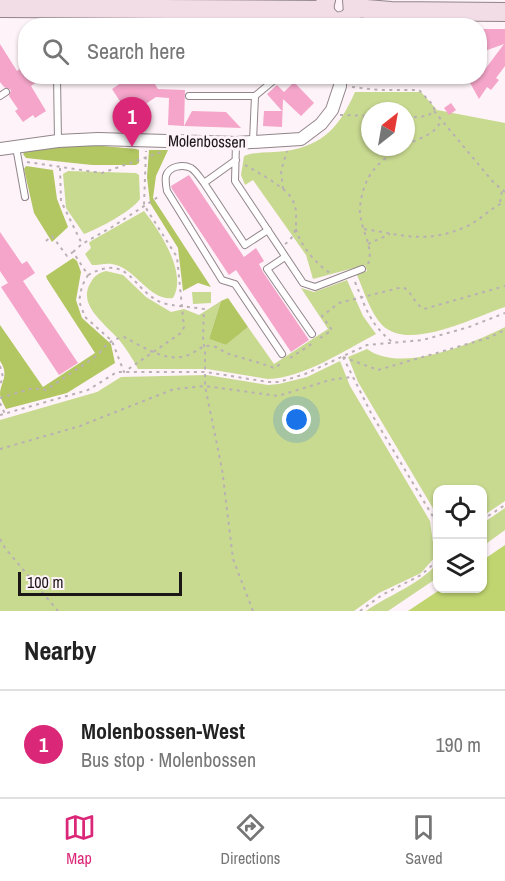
<!DOCTYPE html>
<html lang="en">
<head>
<meta charset="utf-8">
<style>
	:root { --surface:#fff; --page:#f6f6f6; --text:#222; --muted:#767676; --line:#e0e0e0; --accent:#db2777 }
	body { margin:0; font-family:"Archivo Narrow",sans-serif; background:var(--page); color:var(--text) }
	.controls { position:absolute; right:18px; bottom:18px; display:grid; overflow:hidden; border-radius:12px; box-shadow:0 2px 4px #0004 }
	.controls button { width:54px; height:54px; display:grid; place-items:center; padding:0; border:0; border-bottom:2px solid var(--line); background:var(--surface); color:var(--text); font:30px sans-serif }
	.compass { position:absolute; left:361px; top:102px; width:54px; height:54px; border-radius:50%; background:var(--surface); box-shadow:0 2px 4px #0004; rotate:31deg }
	.scale { position:absolute; left:18px; bottom:15px; width:164px; box-sizing:border-box; padding-left:6px; border:3px solid #1b1719; border-top:0; font-size:16px; line-height:21px; white-space:nowrap; color:#1b1719; -webkit-text-stroke:4px #fef3f8; paint-order:stroke }
	.you { position:absolute; left:297px; top:420px; width:21px; height:21px; margin:-15px; border:4px solid #fff; border-radius:50%; background:#1a73e8; box-shadow:0 0 0 9px #1a73e833 }
	.badge { display:grid; place-items:center; width:39px; height:39px; border-radius:50%; background:var(--accent); color:#fff; font-size:20px; font-weight:700 }
	.pin { position:absolute; translate:-50% -50px; filter:drop-shadow(0 2px 3px #0008) }
	.pin::after { content:''; position:absolute; top:32px; width:21px; height:18px; background:inherit; clip-path:polygon(0 0,100% 0,50% 100%) }
	.list { margin:0; padding:0; list-style:none }
	h2 { display:flex; justify-content:space-between; align-items:center; height:78px; margin:0; padding:0 24px; font-size:26px }
	h2 small { font-size:20px; font-weight:400; color:var(--muted) }
	.list li { display:grid; grid-template-columns:39px 1fr auto; gap:18px; align-items:center; box-sizing:border-box; height:108px; padding:0 24px; border-top:2px solid var(--line) }
	.list b { display:block; font-size:22px; white-space:nowrap }
	.list p { margin:0; font-size:20px; white-space:nowrap; color:var(--muted) }
	.list em { font-size:20px; font-style:normal; color:var(--muted) }
	.icon { flex:none; width:33px; height:33px; fill:none; stroke:currentColor; stroke-width:2; stroke-linecap:round; stroke-linejoin:round }
	.map { position:relative; flex:none; width:505px; height:611px; overflow:hidden }
	.search { position:absolute; background:var(--surface); box-shadow:0 2px 4px #0004; left:18px; right:18px; top:18px; height:66px; display:flex; align-items:center; gap:15px; box-sizing:border-box; padding:0 21px; border-radius:24px; color:var(--muted); font-size:22px }
	.sheet { height:186px; background:var(--surface) }
	nav { display:flex; justify-content:space-around; align-items:center; box-sizing:border-box; height:84px; border-top:2px solid var(--line); background:var(--surface); font-size:16px; color:var(--muted) }
	nav a { display:grid; justify-items:center; gap:3px }
	nav .on { color:var(--accent) }
	.map>svg:first-child { display:block }
</style>
</head>
<body>
<div class="map">
<svg width="505" height="611" viewBox="0 0 505 611">
	<rect width="100%" height="100%" fill="#fef3f8"/>
	<!-- green -->
	<path fill="#c8d990" fill-rule="evenodd" d="M355,92H421L437,110L505,123V307C474,317 409,352 382,325C370,312 364,291 357,275L367,271L365,265L313,279L306,255L253,180L245,185L241,175L244,156C257,151 272,153 286,151C324,145 340,126 355,92ZM370,111H406V147H370Z
		M68,171L136,173L139,175L140,199C132,211 98,229 84,234L66,208L63,174Z
		M144,211C159,230 188,273 173,298C150,301 137,271 116,265C108,262 100,265 92,265L85,254L91,248L89,243L91,241Z
		M106,271L123,275L146,297L171,312L184,309L199,315L221,301L209,339L226,345L248,327L274,364L328,329L301,288L314,292L347,280L363,316L376,334C345,350 304,378 268,379L207,369H138C133,359 127,350 120,341C106,324 76,305 91,282C95,275 99,273 106,271Z
		M192,292H211V303L193,304Z
		M505,327V501L483,516L482,490H438L437,515L358,382L348,357L367,349C401,374 471,344 505,327Z
		M340,361L350,386L430,521L435,557L421,573L379,593L354,611H0V420L97,392L121,377L207,375L268,385L279,384L307,377Z
		M505,508V530L483,546V523Z
		M437,564V578L388,611H366C389,595 418,585 437,564Z"/>
	<!-- forest -->
	<path fill="#b2c662" d="M92,145L136,149L139,150V163L136,165H92L26,158L23,154L26,150Z
		M149,150H168L156,176L153,198L211,287L198,283L183,291L178,248L150,203L147,177Z
		M26,166L53,170L57,199L68,227L52,242L34,213L24,169Z
		M73,258L77,261L81,272L76,300L82,318L111,344L115,363L67,393L6,409C4,405 1,400 0,395C0,382 10,376 0,361V325L43,387L95,353L47,279L46,276Z
		M228,298L248,327L226,345L209,339L221,301Z"/>
	<!-- water -->
	<path fill="#c0d570" d="M505,545V611H408L441,589L482,588L483,560Z"/>
	<!-- building -->
	<path fill="#f4a5c9" d="M482,29H505V66L496,78L499,80L491,90L487,87L479,99L469,81L480,76L504,44L482,52Z
		M0,44L17,71L21,68L26,76H45L31,86L46,111L35,118L33,115L23,122L15,111L18,109L9,96L11,90L4,87L0,82Z
		M131,76H150L158,89L185,90L184,126L168,125L169,98L156,97L129,115L112,89Z
		M294,82L314,103L301,116L283,99L282,127L263,126L264,111H282L267,94L277,85L284,92Z
		M451,103L456,110L449,115L444,108Z
		M192,111L226,112L241,128L184,126Z
		M189,175L244,257L256,248L264,261L259,264L263,272L309,340L291,352L236,270L229,275L172,189L171,186Z
		M0,232L22,264L27,261L35,273L23,281L78,363L59,375L1,287L8,283L0,271Z"/>
	<g fill="none" stroke-linecap="round" stroke-linejoin="round">
		<defs>
			<path id="lane" d="M57,76L58,141
				M0,96L6,92
				M189,96H255L253,141
				M255,96L279,76
				M236,143L235,181L303,283L315,287L362,269
				M16,147L25,197
				M236,160L204,183C200,178 196,171 191,168C183,164 169,166 166,176C165,181 166,186 167,191L222,280L235,284L282,354
				M204,183L245,245L268,230
				M285,257L267,269L312,334"/>
			<path id="street" d="M0,149L58,141L98,139L236,143L301,139L321,124L332,110L340,86V76"/>
			<path id="secondary" d="M326,0C322,11 328,20 339,22L347,19L353,13L352,0
				M0,8L324,10
				M354,8L391,11L505,12"/>
		</defs>
		<!-- lane casing -->
		<use href="#lane" stroke="#91858a" stroke-width="8"/>
		<!-- street casing -->
		<use href="#street" stroke="#91858a" stroke-width="14"/>
		<!-- secondary casing -->
		<use href="#secondary" stroke="#91858a" stroke-width="20"/>
		<!-- path -->
		<path stroke="#b9b0b4" stroke-width="2" stroke-dasharray="3 4.5" stroke-linecap="butt" d="M352,87L379,90H419L434,106V110L429,115L420,117H406
			M434,111L494,183L505,192
			M340,115L370,116
			M406,145C419,138 436,135 441,120
			M27,162L102,173L161,152
			M245,165C257,172 288,188 293,201C297,209 296,216 296,224C296,232 292,239 285,244
			M60,168L61,201L82,244
			M283,189L281,171L287,151
			M500,202L502,190
			M296,229C300,245 316,264 330,273
			M364,229C402,235 427,244 465,227C480,221 491,207 505,202
			M46,241L52,236L67,256L73,252L88,275C131,252 131,291 163,303C172,306 193,307 204,309L203,337L205,353V386L222,469L233,559L253,611
			M368,244L390,234
			M73,252L82,244L112,227L161,195
			M368,264C374,250 363,233 361,219C359,213 360,206 361,200C366,172 380,160 403,147
			M88,275L82,286L79,301L85,317L112,341L124,372L181,333L184,327L177,257L144,205L146,151
			M355,282C366,308 369,323 392,342
			M320,338L332,330L322,316L339,303L403,287C413,293 414,304 424,309L505,286
			M343,357L371,413L438,525
			M343,357L378,370L488,338L505,330
			M290,358L313,343
			M0,366L3,377L0,385
			M0,398L33,388L46,390L98,355C105,345 112,339 124,337C144,347 168,365 191,354C198,350 202,345 212,346C218,347 223,352 229,354C244,359 259,362 274,368L282,363
			M0,403L5,414
			M0,415L88,390L117,372H206L268,382H279L305,374L367,345L423,340L469,327L505,313
			M0,449L80,426L174,389L205,386L278,396L330,380L351,377
			M482,520L505,505
			M0,539L5,548L58,611
			M360,611L382,595L421,575L438,560"/>
		<!-- lane -->
		<use href="#lane" stroke="#fff" stroke-width="6"/>
		<!-- street -->
		<use href="#street" stroke="#fff" stroke-width="12"/>
		<!-- secondary -->
		<use href="#secondary" stroke="#f2dce6" stroke-width="18"/>
	</g>
	<g text-anchor="middle" dominant-baseline="central" stroke-width="6" stroke-linejoin="round" paint-order="stroke">
		<!-- street labels -->
		<g font-size="16" fill="#1b1719" stroke="#fef3f8">
			<text transform="translate(207 141) rotate(1)">Molenbossen</text>
		</g>
	</g>
</svg>
<div class="controls">
<button><svg class="icon" aria-label="locate" viewBox="0 0 24 24"><circle cx="12" cy="12" r="6"/><path d="M12 2v4M12 18v4M2 12h4M18 12h4"/></svg></button>
<button><svg class="icon" aria-label="layers" viewBox="0 0 24 24"><path d="M12 4l9 5-9 5-9-5zM3 14l9 5 9-5"/></svg></button>
</div>
<svg class="compass" viewBox="-18 -18 36 36"><path d="M0-13l5 13h-10z" fill="#e53935"/><path d="M0 13l5-13h-10z" fill="#767676"/></svg>
<div class="scale">100 m</div>
<div class="you"></div>
<div class="pin badge" style="left:132px;top:147px">1</div>
<div class="search"><svg class="icon" aria-label="search" viewBox="0 0 24 24"><circle cx="10" cy="10" r="6"/><path d="M15 15l6 6"/></svg>Search here</div>
</div>
<section class="sheet">
<h2>Nearby<small></small></h2>
<ul class="list">
<li><span class="badge">1</span><div><b>Molenbossen-West</b><p>Bus stop · Molenbossen</p></div><em>190 m</em></li>
</ul>
</section>
<nav>
<a class="on"><svg class="icon" aria-label="map" viewBox="0 0 24 24"><path d="M3 6l6-2 6 2 6-2v14l-6 2-6-2-6 2zM9 4v14M15 6v14"/></svg>Map</a>
<a><svg class="icon" aria-label="directions" viewBox="0 0 24 24"><path d="M12 3l9 9-9 9-9-9zM9 14v-3h6M13 9l2 2-2 2"/></svg>Directions</a>
<a><svg class="icon" aria-label="saved" viewBox="0 0 24 24"><path d="M7 4h10v16l-5-4-5 4z"/></svg>Saved</a>
</nav>
</body>
</html>
